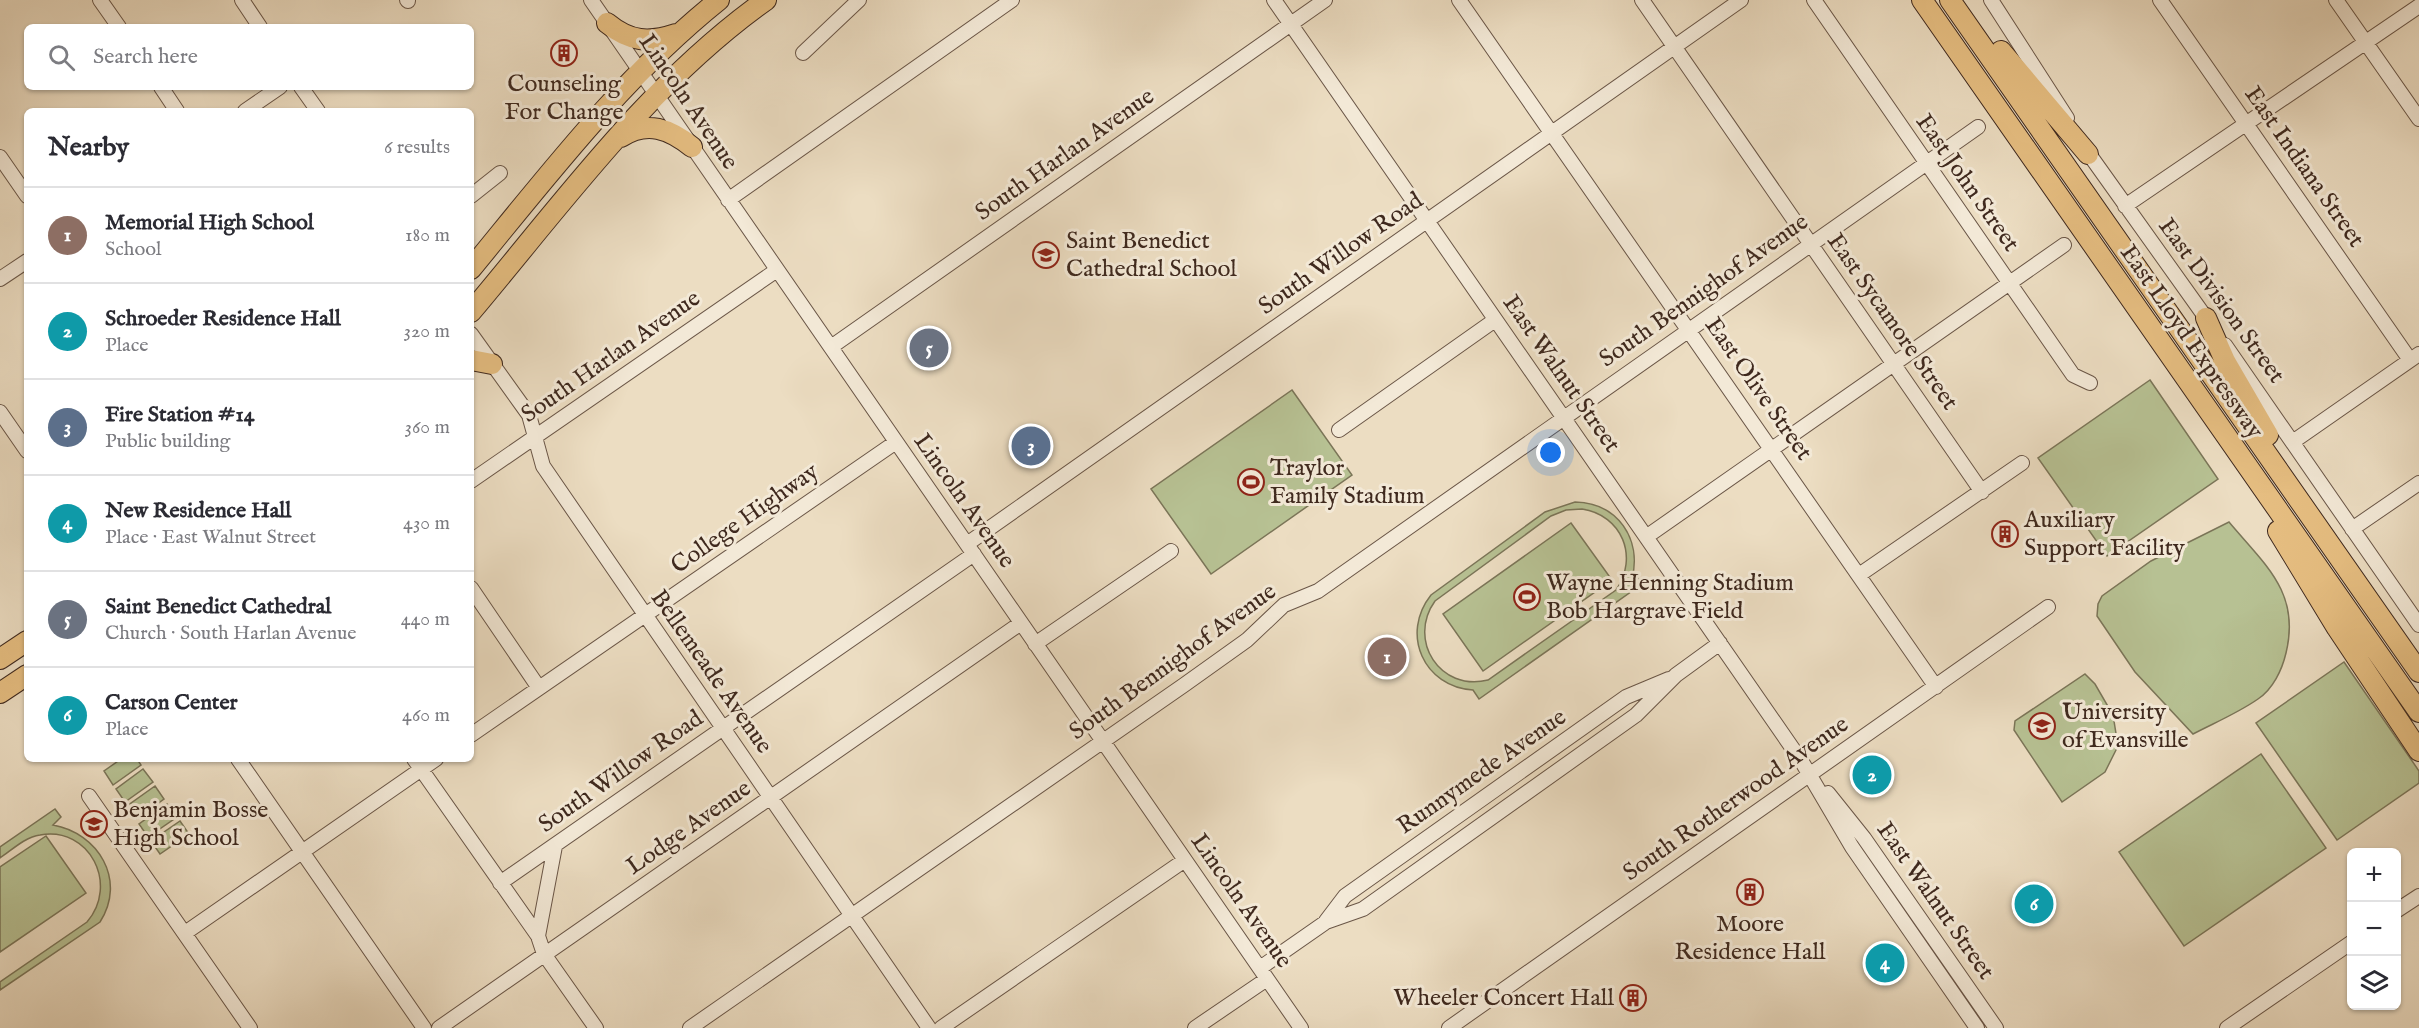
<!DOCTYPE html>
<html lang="en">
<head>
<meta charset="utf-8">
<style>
	:root { --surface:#fff; --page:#f7f7f7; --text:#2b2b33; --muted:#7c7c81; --line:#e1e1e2; --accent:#8f2418 }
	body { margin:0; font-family:"IM FELL English",serif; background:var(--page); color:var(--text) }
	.controls { position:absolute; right:18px; bottom:18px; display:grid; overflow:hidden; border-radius:9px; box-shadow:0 2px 4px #0004 }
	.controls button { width:54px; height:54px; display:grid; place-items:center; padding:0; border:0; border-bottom:2px solid var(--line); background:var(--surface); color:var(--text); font:30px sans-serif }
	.you { position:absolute; left:1551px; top:453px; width:21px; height:21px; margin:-15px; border:4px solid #fff; border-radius:50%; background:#1a73e8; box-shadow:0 0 0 9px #1a73e833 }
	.badge { display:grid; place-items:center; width:39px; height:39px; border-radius:50%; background:var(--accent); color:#fff; font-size:20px; font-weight:700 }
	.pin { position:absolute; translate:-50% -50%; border:3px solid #fff; box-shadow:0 2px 6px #0006 }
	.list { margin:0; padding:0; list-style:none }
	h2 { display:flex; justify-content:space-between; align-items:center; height:78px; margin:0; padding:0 24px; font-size:26px }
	h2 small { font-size:20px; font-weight:400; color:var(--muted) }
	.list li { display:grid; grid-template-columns:39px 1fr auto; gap:18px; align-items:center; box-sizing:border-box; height:96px; padding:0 24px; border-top:2px solid var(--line) }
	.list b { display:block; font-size:22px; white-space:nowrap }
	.list p { margin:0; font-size:20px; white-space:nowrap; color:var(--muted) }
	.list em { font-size:20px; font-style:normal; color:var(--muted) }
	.icon { flex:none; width:33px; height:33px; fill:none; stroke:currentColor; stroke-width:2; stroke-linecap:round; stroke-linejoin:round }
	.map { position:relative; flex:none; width:2419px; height:1028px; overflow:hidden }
	.search { position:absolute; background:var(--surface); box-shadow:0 2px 4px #0004; left:24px; top:24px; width:450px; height:66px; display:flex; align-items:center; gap:15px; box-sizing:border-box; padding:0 21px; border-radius:9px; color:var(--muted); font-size:22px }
	.panel { position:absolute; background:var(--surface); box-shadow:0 2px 4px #0004; left:24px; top:108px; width:450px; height:654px; border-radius:9px }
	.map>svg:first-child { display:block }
</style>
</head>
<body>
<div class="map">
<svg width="2419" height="1028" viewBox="0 0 2419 1028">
	<rect width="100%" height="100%" fill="#ecddc2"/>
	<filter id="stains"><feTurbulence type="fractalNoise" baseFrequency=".00333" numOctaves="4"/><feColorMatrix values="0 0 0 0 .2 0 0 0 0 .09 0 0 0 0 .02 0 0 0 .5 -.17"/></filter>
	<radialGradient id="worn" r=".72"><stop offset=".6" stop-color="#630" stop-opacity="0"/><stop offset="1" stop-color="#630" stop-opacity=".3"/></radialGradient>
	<!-- green -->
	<path fill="#b7c193" stroke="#7b7558" stroke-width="1.5" fill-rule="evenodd" d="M2150,380L2218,479L2107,556L2038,458Z
		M1292,390L1352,475L1211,574L1151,489Z
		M1575,502C1618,503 1642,539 1632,579L1637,576L1642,584L1479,699L1473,690C1424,687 1400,634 1431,595L1545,512ZM1582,509C1622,515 1639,557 1616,590L1488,680C1440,692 1407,640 1435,601L1551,516L1566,510Z
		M2229,522C2264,564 2301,592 2286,653C2282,670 2273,689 2258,699C2238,713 2214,723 2193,734L2135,672L2097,616L2098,604L2102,596L2151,561Z
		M1571,523L1612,580L1483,671L1443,614Z
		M2344,662L2419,771V783L2337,840L2256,723Z
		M2085,674L2095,684L2113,715L2118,746L2105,772L2062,802L2014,730L2015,721Z
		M2261,754L2326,848L2184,946L2119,852Z
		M121,759H137L141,765L113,785L104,771Z
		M143,769L153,782L125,802L116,789Z
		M155,786L164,799L136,819L127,806Z
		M167,804L177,817L148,837L139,824Z
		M55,809L61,817L53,825C98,833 127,880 100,922L0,990V982L87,922C119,885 90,826 40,835C25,837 12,850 0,858V847Z
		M180,821L189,834L160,854L151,841Z
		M46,836L86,893L0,952V867Z"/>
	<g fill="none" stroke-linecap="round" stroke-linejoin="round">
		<defs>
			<path id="minor" d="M100,0L119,27
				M242,0L260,27
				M407,0L408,1
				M591,0L1301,1028
				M1274,0L1802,762L1852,847L1977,1028
				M1459,0L1936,687
				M1642,0L1982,492
				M1814,0L2073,375L2090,383
				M1991,0L2067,118
				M2160,0L2410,360
				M2336,0L2419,119
				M803,53L859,0
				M161,87L177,111
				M301,87L318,111
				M245,111L280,87
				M2084,147L2211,325
				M0,157L27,196
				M471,196L500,173
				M728,200L1012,0
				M2125,206L2419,6
				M0,279L27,261
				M471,334L529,415L543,466L929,1028
				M2225,345L2419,625
				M831,347L1325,0
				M0,412L27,451
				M1339,430L1495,320
				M2294,441L2419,354
				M471,481L777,270
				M2352,529L2419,483
				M1646,537L2064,245
				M967,544L1741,0
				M1859,575L2022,463
				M471,588L539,688
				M1035,644L1171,551
				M471,735L896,442
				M238,759L424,1028
				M414,759L538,936
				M1828,793L1864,838L1996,1028
				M89,796L250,1028
				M555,846L538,936L544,954L596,1028
				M500,883L974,554
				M2396,911L2419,896
				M1326,921L1345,896L1626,697L1669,679
				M185,933L436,759
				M1260,968L1326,922L1363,909L1636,715L1676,675L1720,643
				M439,1028L1021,623
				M690,1028L1184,685L1247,640L1284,605L1318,591L1978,127
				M941,1028L1185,860
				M1195,1028L1267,979
				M1449,1028L2048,607
				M2227,1028L2352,942"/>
			<path id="highway" d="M1922,0L2419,712
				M1950,0L2419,672
				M607,23C630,42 649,43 676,34
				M2001,51L2088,154
				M621,137C647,120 670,129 692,147
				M471,269C549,174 623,77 719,0
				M471,312C563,203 648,84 766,0
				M2206,318L2225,361L2268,435
				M471,360L492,364
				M2278,531L2337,628L2419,751
				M0,659L27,641
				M0,693L27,675"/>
		</defs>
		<!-- minor casing -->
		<use href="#minor" stroke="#6a5647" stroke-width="16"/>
		<!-- highway casing -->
		<use href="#highway" stroke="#3f291e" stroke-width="22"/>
		<!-- minor -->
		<use href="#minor" stroke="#f3e9d7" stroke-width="14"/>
		<!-- highway -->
		<use href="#highway" stroke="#e6be81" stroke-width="20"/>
	</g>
	<!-- icons -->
	<defs>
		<symbol id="building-ring" viewBox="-11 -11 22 22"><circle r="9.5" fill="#f3e9d7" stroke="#8f2418" stroke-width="1.5"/><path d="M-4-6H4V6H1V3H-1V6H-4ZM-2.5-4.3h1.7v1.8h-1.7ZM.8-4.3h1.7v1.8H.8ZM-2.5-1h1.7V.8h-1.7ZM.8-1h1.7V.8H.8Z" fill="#8f2418"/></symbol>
		<symbol id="school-ring" viewBox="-11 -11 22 22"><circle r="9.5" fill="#f3e9d7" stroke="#8f2418" stroke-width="1.5"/><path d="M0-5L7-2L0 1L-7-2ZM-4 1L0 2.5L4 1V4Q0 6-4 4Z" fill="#8f2418"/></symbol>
		<symbol id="stadium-ring" viewBox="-11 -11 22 22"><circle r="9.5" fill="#f3e9d7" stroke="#8f2418" stroke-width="1.5"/><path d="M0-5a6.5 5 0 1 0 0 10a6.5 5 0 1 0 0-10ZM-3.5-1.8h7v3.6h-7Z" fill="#8f2418"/></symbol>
		<symbol id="university-ring" viewBox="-11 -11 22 22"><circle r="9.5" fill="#f3e9d7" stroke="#8f2418" stroke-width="1.5"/><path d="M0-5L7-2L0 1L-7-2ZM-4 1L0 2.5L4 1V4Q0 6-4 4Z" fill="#8f2418"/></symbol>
	</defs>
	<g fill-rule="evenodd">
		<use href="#building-ring" x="549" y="38" width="30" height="30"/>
		<use href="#school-ring" x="1031" y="240" width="30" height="30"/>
		<use href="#stadium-ring" x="1236" y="467" width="30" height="30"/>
		<use href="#building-ring" x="1990" y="519" width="30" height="30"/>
		<use href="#stadium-ring" x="1512" y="582" width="30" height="30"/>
		<use href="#university-ring" x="2027" y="711" width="30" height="30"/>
		<use href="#school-ring" x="79" y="809" width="30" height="30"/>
		<use href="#building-ring" x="1735" y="877" width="30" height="30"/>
		<use href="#building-ring" x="1618" y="983" width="30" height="30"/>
	</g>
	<g text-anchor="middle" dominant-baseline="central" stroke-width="6" stroke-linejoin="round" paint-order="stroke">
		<!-- poi labels -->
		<g font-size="24" fill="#3f291e" stroke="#f3e9d7" text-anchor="start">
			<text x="564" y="84" text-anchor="middle">Counseling<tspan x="564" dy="28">For Change</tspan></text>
			<text x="1066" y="241">Saint Benedict<tspan x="1066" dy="28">Cathedral School</tspan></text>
			<text x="1270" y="468">Traylor<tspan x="1270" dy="28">Family Stadium</tspan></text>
			<text x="2024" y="520">Auxiliary<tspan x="2024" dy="28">Support Facility</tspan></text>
			<text x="1546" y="583">Wayne Henning Stadium<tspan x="1546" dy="28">Bob Hargrave Field</tspan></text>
			<text x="2062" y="712">University<tspan x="2062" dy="28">of Evansville</tspan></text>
			<text x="113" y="810">Benjamin Bosse<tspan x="113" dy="28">High School</tspan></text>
			<text x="1750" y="924" text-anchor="middle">Moore<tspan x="1750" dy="28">Residence Hall</tspan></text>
			<text x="1614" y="998" text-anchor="end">Wheeler Concert Hall</text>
		</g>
		<!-- street labels -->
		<g font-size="24" fill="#3f291e" stroke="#f3e9d7">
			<text transform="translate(688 102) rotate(56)">Lincoln Avenue</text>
			<text transform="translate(1065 155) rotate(-35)">South Harlan Avenue</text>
			<text transform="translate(2304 167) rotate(55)">East Indiana Street</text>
			<text transform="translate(1967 183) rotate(55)">East John Street</text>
			<text transform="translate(1341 254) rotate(-35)">South Willow Road</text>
			<text transform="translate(1704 291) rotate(-35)">South Bennighof Avenue</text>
			<text transform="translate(2221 301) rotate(54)">East Division Street</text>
			<text transform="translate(1892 322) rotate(55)">East Sycamore Street</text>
			<text transform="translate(2191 342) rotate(55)">East Lloyd Expressway</text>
			<text transform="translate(611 357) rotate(-35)">South Harlan Avenue</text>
			<text transform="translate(1561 374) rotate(55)">East Walnut Street</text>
			<text transform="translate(1758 389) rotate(55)">East Olive Street</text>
			<text transform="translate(964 501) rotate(55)">Lincoln Avenue</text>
			<text transform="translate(745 519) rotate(-35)">College Highway</text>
			<text transform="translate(1173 662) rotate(-36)">South Bennighof Avenue</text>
			<text transform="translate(711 672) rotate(55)">Bellemeade Avenue</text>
			<text transform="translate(621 772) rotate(-35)">South Willow Road</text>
			<text transform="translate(1482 772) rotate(-35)">Runnymede Avenue</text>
			<text transform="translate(1736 799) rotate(-35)">South Rotherwood Avenue</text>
			<text transform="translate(689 828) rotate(-35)">Lodge Avenue</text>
			<text transform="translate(1241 901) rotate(55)">Lincoln Avenue</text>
			<text transform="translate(1935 901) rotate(55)">East Walnut Street</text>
		</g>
	</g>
	<rect width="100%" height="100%" filter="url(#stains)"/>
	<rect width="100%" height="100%" fill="url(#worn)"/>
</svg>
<div class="controls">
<button>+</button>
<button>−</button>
<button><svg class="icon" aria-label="layers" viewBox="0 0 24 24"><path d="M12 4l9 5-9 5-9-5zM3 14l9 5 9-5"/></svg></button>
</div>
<div class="you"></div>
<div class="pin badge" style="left:1387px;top:657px;background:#8d6e63">1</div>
<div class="pin badge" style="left:1872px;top:775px;background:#0f9aa8">2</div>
<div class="pin badge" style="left:1031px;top:446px;background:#5c6f8a">3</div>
<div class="pin badge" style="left:1885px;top:963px;background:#0f9aa8">4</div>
<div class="pin badge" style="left:929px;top:348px;background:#6b7280">5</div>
<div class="pin badge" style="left:2034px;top:904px;background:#0f9aa8">6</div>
<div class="search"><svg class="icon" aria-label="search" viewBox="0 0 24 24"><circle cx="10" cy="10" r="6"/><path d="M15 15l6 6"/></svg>Search here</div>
<section class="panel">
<h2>Nearby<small>6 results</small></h2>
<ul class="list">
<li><span class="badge" style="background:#8d6e63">1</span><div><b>Memorial High School</b><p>School</p></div><em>180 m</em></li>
<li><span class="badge" style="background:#0f9aa8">2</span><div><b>Schroeder Residence Hall</b><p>Place</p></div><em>320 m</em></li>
<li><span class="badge" style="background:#5c6f8a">3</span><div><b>Fire Station #14</b><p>Public building</p></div><em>360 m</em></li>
<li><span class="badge" style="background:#0f9aa8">4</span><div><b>New Residence Hall</b><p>Place · East Walnut Street</p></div><em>430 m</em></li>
<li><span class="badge" style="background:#6b7280">5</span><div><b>Saint Benedict Cathedral</b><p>Church · South Harlan Avenue</p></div><em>440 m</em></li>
<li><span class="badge" style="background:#0f9aa8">6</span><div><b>Carson Center</b><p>Place</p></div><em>460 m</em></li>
</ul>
</section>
</div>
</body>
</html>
